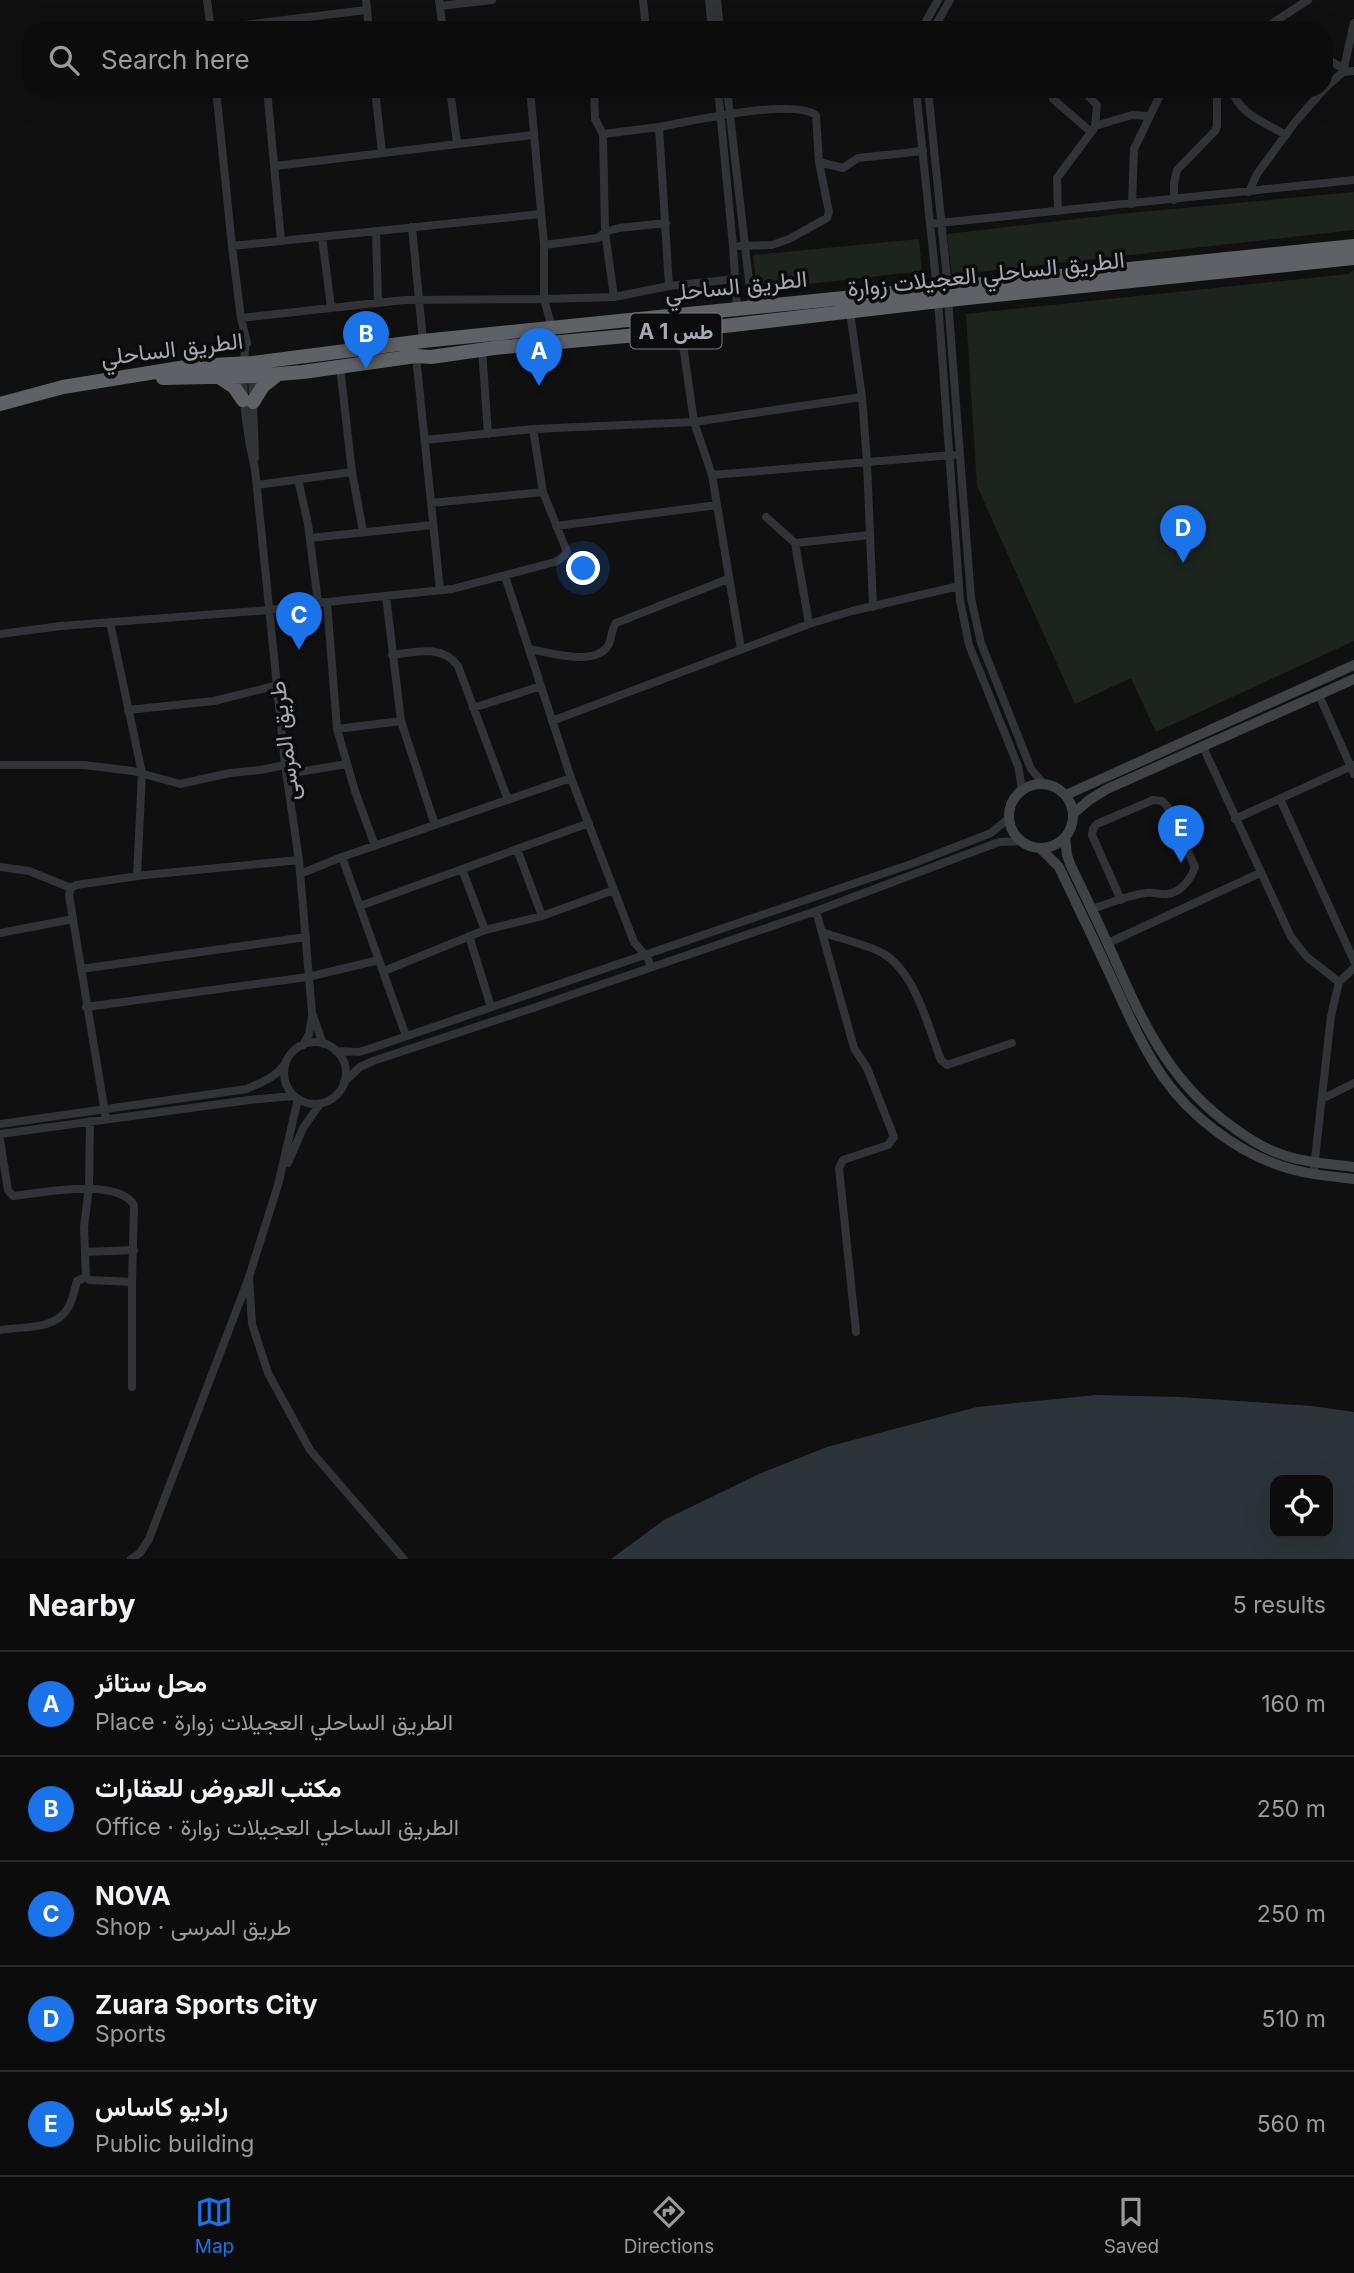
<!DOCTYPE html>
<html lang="en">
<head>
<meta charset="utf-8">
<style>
	:root { --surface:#0c0c0d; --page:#1a1a1b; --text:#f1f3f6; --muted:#9a9b9d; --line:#2c2c2e; --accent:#1a73e8 }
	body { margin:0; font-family:Inter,Vazirmatn,sans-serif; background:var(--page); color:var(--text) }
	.controls { position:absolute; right:21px; bottom:21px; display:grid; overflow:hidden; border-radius:14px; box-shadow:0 7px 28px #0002 }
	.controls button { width:63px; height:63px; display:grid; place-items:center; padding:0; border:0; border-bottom:2px solid var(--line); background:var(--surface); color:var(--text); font:35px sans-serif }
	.you { position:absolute; left:584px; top:569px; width:24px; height:24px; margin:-18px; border:5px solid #fff; border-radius:50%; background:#1a73e8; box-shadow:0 0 0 10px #1a73e833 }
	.badge { display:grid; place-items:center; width:46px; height:46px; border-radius:50%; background:var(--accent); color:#fff; font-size:23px; font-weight:700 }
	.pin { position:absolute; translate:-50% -58px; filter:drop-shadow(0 2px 4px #0008) }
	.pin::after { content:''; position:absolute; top:37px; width:24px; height:21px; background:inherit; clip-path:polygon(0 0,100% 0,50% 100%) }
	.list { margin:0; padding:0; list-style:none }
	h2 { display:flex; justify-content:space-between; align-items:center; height:91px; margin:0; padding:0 28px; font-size:30px }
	h2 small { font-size:23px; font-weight:400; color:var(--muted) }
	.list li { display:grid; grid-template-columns:46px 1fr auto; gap:21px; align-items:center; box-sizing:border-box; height:105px; padding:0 28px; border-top:2px solid var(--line) }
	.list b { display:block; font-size:26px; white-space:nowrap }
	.list p { margin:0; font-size:23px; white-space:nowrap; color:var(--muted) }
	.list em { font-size:23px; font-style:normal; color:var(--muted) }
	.icon { flex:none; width:38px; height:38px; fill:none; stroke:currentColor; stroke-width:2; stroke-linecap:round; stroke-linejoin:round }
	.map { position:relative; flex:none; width:1354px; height:1559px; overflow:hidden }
	.search { position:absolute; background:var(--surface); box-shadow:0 7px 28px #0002; left:21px; right:21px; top:21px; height:77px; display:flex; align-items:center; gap:18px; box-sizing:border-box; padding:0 24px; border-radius:28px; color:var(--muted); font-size:26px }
	.sheet { height:616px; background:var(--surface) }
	nav { display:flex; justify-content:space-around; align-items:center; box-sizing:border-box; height:98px; border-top:2px solid var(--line); background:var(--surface); font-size:19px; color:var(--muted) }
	nav a { display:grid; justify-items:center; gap:4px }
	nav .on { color:var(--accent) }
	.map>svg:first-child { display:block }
</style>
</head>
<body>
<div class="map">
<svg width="1354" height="1559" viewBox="0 0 1354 1559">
	<rect width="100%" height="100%" fill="#101011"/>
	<!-- green -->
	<path fill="#1d241d" d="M1354,192V230L952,275L947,234L1119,214Z
		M919,239L922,271L757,290L753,255Z
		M1354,270V641L1156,732L1131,678L1075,704L977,486L966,314L1348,274Z"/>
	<!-- water -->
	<path fill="#2b3539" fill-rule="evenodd" d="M1096,1395L1179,1397L1312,1406L1354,1412V1559H611L664,1520L759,1474L827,1447L977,1407ZM1275,1480H1328V1533H1275Z"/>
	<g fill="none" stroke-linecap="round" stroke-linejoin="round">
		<!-- street -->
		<path stroke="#323336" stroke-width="8" d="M207,0L211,30
			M366,0L369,30
			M439,0L443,30
			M643,0L646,30
			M709,0L712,30
			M717,0L720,30
			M440,6L492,0
			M211,29L366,10
			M921,30L938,0
			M933,30L950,0
			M1262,30L1308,0
			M1324,57L1344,69
			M1343,72L1354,23
			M216,89L232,246L241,318L247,343
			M375,89L382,153
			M450,89L457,143
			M530,89L544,245V299L552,328
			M594,89L595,119L603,134L605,232L614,297
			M718,89L733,246L737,309
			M727,89L752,307
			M916,89L937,290
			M928,89L948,289
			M1058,89L1053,96V99L1091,132
			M1232,89C1238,114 1266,123 1286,135
			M1324,89L1343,72L1354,71
			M216,92L267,89L281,241
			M1095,126L1132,115L1149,116
			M603,134L659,127
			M275,166L533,135
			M1249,192L1257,174L1296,121L1324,89
			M1174,200V183L1177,170L1215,131L1217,126V89
			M1132,204L1134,149L1163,89
			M1058,211L1057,178L1095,127L1097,105L1081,89
			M930,224L1354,180
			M412,227L423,341
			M376,231L378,302
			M322,237L331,307
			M544,245L598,238L605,232L619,228L666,223
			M232,246L541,214
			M740,246L772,245L789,239L827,218L829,212L819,162
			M669,286L659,127C691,121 791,98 816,115L819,162L843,168L858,158L923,151
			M948,300L971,598L981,643L1031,769L1043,783
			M938,301L960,600L969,645L1018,766L1022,789
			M850,312L862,397L867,462L873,607
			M241,318L404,300L544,299L614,297L669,286L735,279
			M681,331L694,422L712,475L741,649
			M246,340C240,385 245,426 255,469L285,765L299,860L312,1013L323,1044
			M482,350L488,434
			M416,356L440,590
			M340,367L352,472L363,531
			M252,373L255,458
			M425,440L533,429L694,422L862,397
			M712,475L953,455
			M298,479L308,524L318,603
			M257,485L352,472
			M431,503L543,492
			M766,517L795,543L870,535
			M556,526L717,505
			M310,538L433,525
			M795,543L809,624
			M505,576L571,778L634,942L647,957L651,967
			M386,596L401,721L435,825
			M327,602L337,729L355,791L375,846
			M110,622L142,773L137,876
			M0,634L61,626L270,610L327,602L452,589L555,562L563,557L567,552L543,492L533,429
			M529,649C549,652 597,668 609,644C612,637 611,630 616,623L728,579
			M392,655C416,652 442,644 458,666L508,800
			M1319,695L1354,774
			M473,708L541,686
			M128,710L214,701L278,685
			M552,721L809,624L852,611L959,586
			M337,729L401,721
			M1203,747L1291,937L1307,957L1339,982
			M0,765H84L133,771L180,784L230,773L260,770L285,765
			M287,774L347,764
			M1280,799L1354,961
			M1235,819L1354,765
			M517,849L542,916
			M342,857L406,1036
			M0,867L29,871L71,888
			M462,869L485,930
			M300,874L342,857L571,778
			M360,906L589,823
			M1091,909C1109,904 1128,895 1146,893C1153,892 1161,895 1168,894C1181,892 1191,879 1195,867L1167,806L1162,801L1153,800L1097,824L1093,829L1092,835L1121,900
			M816,911L854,1048L867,1068L894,1137L888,1145L843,1160L839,1168L856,1332
			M822,932C838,938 872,946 884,954C916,974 928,1027 941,1060L947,1065L1012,1043
			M0,933L73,919
			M469,936L491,1007
			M1108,943L1260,873
			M81,969L306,937
			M384,971L485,930L542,916L614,890
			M86,1007L308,977L379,960
			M284 1073a31 31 0 1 1 62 0a31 31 0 1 1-62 0Z
			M303,1045L309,1034L312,1016
			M336,1051L359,1052L369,1049L914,863L991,833L1009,818
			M344,1082L360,1067L373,1061L533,1008L816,911L999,842L1021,841
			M298,1099L278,1185L249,1277L252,1324L268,1373L310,1450L404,1559
			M1322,1099L1354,1083
			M106,1119L69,895L71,888L76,885L145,875L299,860
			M0,1124L247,1089C262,1082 277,1077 286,1062
			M0,1134L249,1100L294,1096
			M0,1140L8,1190L13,1196C41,1193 117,1177 134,1205L132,1282L89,1280L86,1277L84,1227L89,1187L90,1121
			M288,1163L303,1128L320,1104
			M1314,1168L1331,1016L1339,982L1354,968
			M85,1252L134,1250
			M132,1282V1387
			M0,1330C23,1326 54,1331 68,1308C73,1300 74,1290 77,1281L86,1277
			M131,1559L140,1553L149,1539L248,1280"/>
		<!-- secondary -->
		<path stroke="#404346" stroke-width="10" d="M1009 816a32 32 0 1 1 64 0a32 32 0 1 1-64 0Z
			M1066,795L1354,665
			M1073,814L1089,800L1107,789L1354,679
			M1065,838L1067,855L1070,864C1084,893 1098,922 1111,951C1142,1021 1169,1083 1234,1128C1250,1140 1267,1150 1286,1156C1308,1163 1331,1164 1354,1167
			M1040,848L1059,867C1074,899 1090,931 1105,964C1123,1002 1139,1042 1163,1077C1190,1116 1236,1151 1281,1166C1304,1174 1329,1176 1354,1179"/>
		<!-- highway -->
		<path stroke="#5e6266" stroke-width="14" d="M219,377L234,387L243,400
			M163,378L253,376L303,372L416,356L431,357L494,348L681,331L948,300L1354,258
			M253,402L263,386L277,375
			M0,404L63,387L192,366L252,363L423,341L1354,246"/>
	</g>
	<g text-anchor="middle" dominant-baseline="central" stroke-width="7" stroke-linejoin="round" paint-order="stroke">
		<!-- shield labels -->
		<rect fill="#0b0b0c" stroke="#757a80" stroke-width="2" x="630.5" y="313.5" width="91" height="35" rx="5"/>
		<g font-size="21" font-weight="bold" fill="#a3aab1">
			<text x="676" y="331">A 1 طس</text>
		</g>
		<!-- street labels -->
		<g font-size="23" fill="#a3aab1" stroke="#0b0b0c">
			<text transform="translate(986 274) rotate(-6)">الطريق الساحلي العجيلات زوارة</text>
			<text transform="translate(736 286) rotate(-6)">الطريق الساحلي</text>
			<text transform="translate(172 349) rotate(-7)">الطريق الساحلي</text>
			<text transform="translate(284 741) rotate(-97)">طريق المرسى</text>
		</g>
	</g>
</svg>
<div class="controls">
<button><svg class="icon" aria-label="locate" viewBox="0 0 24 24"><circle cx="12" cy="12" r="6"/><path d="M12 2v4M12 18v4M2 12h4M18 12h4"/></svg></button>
</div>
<div class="you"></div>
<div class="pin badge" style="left:539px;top:386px">A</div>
<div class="pin badge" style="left:366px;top:369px">B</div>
<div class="pin badge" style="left:299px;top:650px">C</div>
<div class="pin badge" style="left:1183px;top:563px">D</div>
<div class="pin badge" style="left:1181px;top:863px">E</div>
<div class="search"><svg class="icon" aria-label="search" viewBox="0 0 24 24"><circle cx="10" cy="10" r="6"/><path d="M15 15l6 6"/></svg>Search here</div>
</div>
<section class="sheet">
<h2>Nearby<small>5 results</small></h2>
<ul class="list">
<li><span class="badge">A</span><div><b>محل ستائر</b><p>Place · الطريق الساحلي العجيلات زوارة</p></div><em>160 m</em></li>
<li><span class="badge">B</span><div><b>مكتب العروض للعقارات</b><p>Office · الطريق الساحلي العجيلات زوارة</p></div><em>250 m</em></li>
<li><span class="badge">C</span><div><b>NOVA</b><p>Shop · طريق المرسى</p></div><em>250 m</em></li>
<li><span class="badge">D</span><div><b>Zuara Sports City</b><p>Sports</p></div><em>510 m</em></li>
<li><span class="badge">E</span><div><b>راديو كاساس</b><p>Public building</p></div><em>560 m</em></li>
</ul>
</section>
<nav>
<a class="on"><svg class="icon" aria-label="map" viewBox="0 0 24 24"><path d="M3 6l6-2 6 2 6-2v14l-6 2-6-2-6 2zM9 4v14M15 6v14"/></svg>Map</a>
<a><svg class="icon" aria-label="directions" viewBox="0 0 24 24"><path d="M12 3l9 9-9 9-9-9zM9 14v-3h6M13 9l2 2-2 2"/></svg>Directions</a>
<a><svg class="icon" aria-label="saved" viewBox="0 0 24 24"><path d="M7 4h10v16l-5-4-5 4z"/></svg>Saved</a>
</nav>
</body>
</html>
